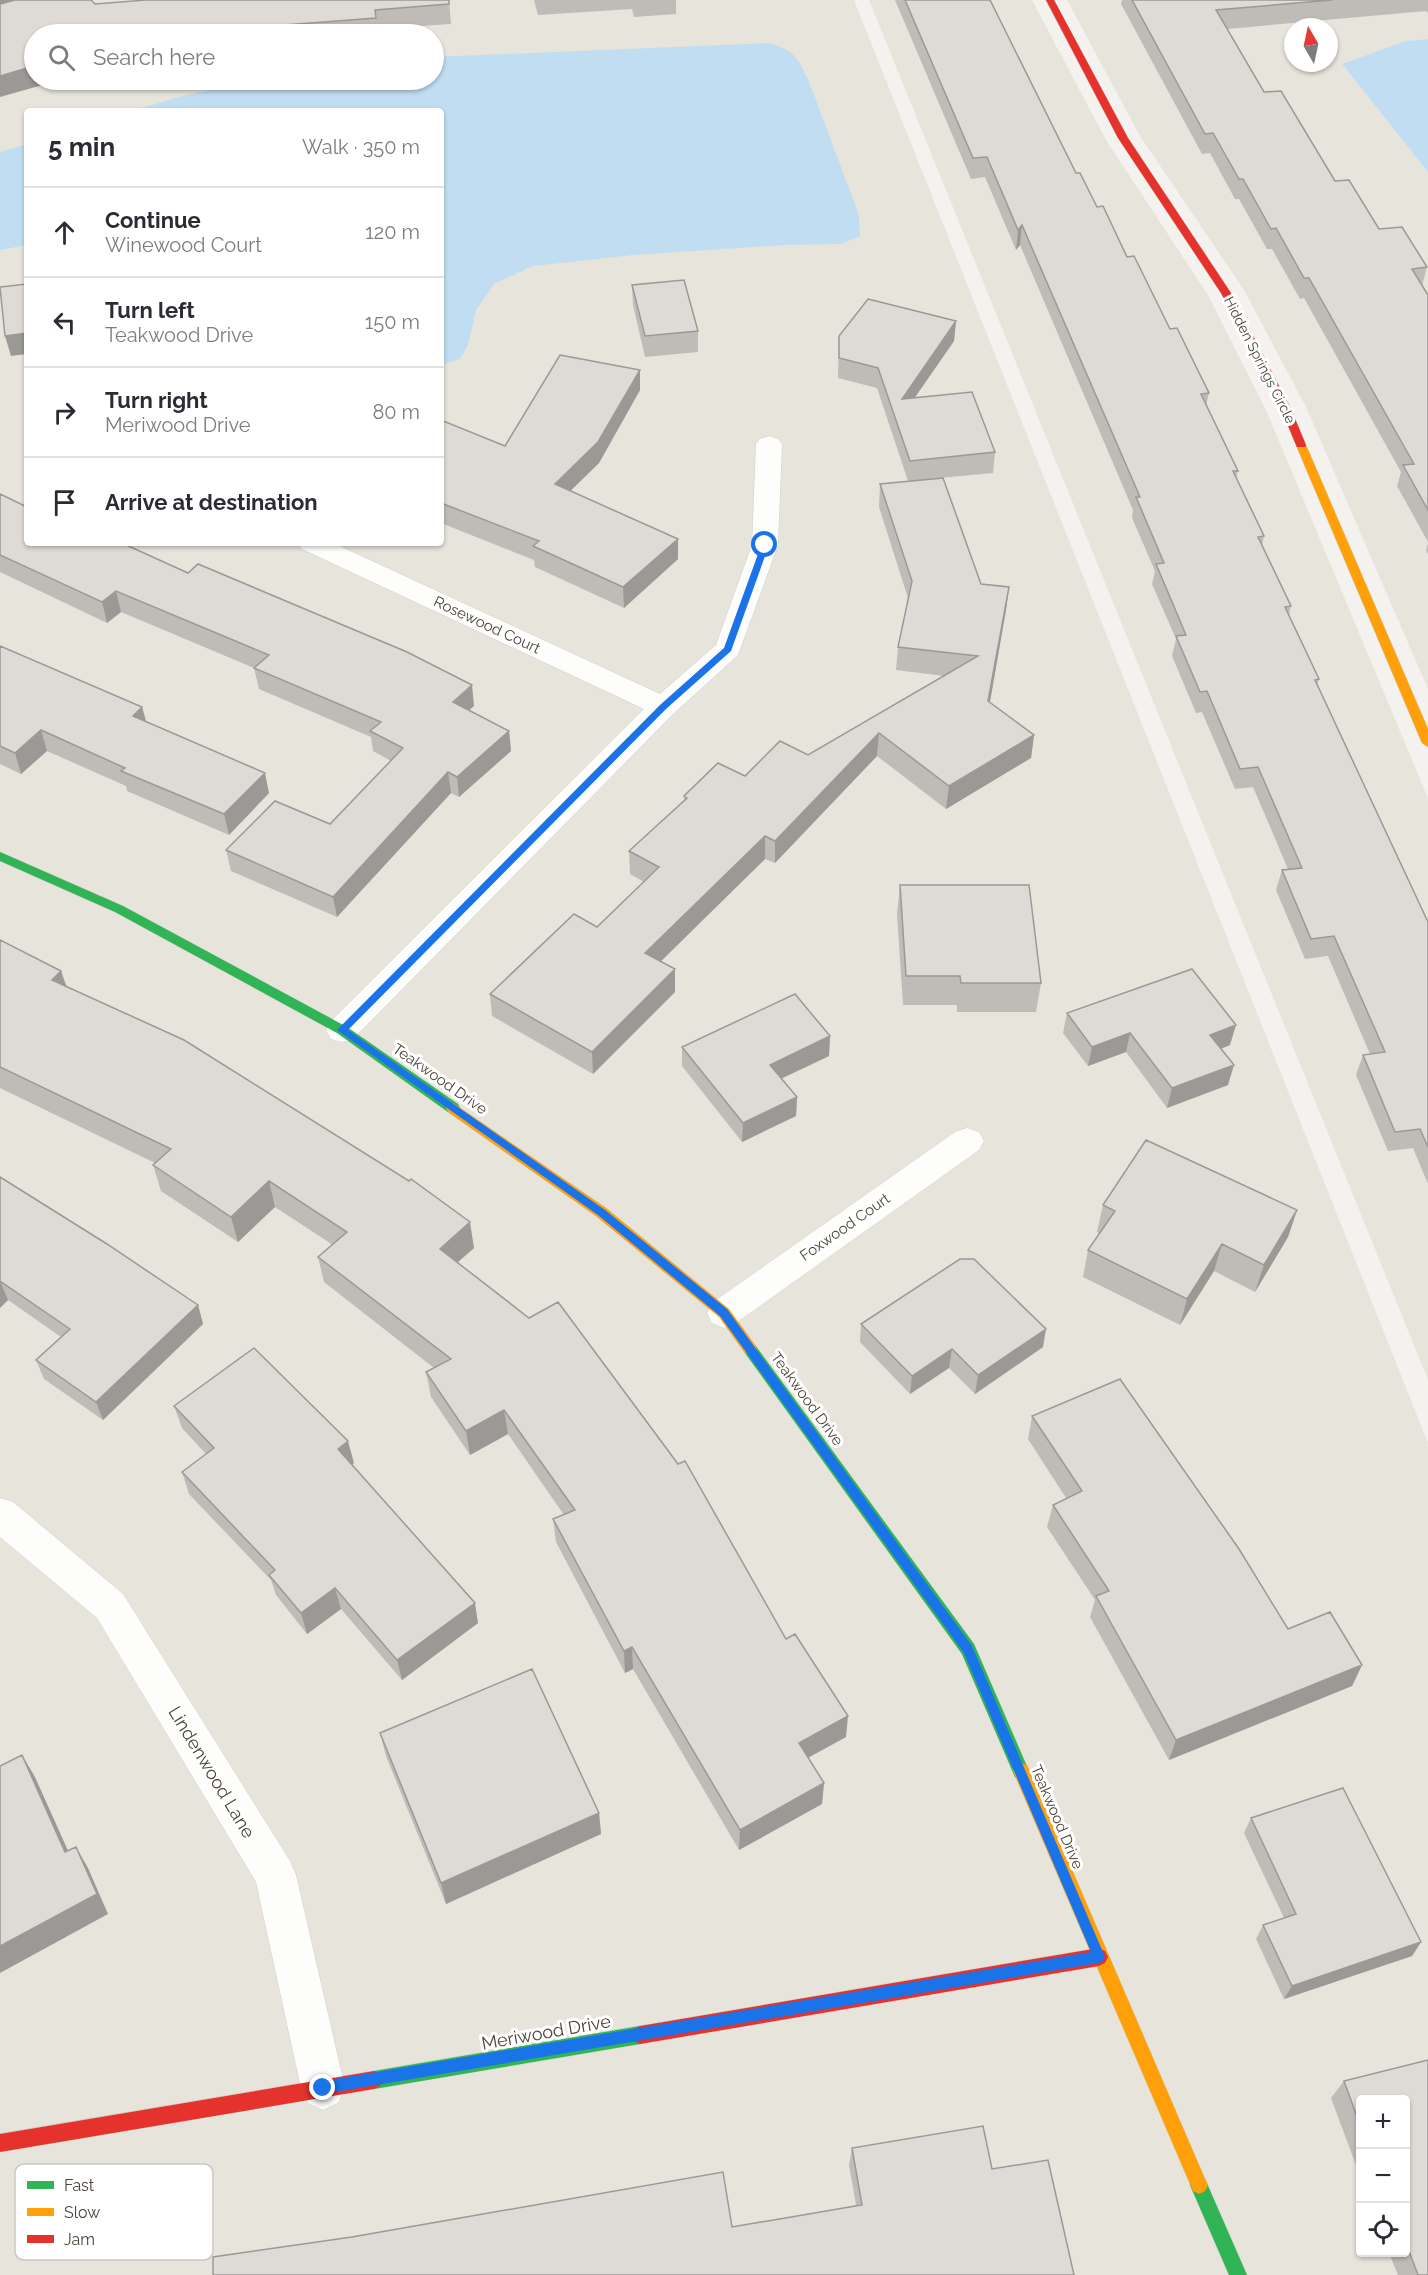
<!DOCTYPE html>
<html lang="en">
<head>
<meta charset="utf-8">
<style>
	:root { --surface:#fff; --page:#f7f7f7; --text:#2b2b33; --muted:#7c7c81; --line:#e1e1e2 }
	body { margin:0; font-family:Raleway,sans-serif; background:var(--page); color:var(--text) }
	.controls { position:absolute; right:18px; bottom:18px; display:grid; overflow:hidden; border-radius:6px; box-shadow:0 2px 4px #0004 }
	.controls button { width:54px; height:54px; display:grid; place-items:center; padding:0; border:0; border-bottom:2px solid var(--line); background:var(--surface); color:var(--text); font:30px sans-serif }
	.compass { position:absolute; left:1284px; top:18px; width:54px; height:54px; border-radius:50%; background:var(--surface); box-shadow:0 2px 4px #0004; rotate:351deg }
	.stop { position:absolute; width:18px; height:18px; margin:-14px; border:4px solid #1a73e8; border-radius:50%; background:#fff }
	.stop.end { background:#1a73e8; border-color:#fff; box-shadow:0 2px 6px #0008 }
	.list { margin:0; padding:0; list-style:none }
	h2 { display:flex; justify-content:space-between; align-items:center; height:78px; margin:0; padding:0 24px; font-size:26px }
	h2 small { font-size:20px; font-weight:400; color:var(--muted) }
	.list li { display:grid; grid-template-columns:39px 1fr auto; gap:18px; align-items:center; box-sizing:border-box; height:90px; padding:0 24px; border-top:2px solid var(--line) }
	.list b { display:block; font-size:22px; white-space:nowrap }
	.list p { margin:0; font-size:20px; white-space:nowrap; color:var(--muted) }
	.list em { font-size:20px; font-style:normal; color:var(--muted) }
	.icon { flex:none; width:33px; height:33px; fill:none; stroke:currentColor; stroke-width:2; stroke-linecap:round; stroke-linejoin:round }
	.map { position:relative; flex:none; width:1428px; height:2275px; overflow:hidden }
	.search { position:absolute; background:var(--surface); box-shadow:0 2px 4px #0004; left:24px; top:24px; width:420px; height:66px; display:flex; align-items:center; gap:15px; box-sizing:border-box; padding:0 21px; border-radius:33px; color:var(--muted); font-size:22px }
	.panel { position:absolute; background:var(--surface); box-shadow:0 2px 4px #0004; left:24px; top:108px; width:420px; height:438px; border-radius:6px }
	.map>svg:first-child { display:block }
</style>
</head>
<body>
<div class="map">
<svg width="1428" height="2275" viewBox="0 0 1428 2275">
	<rect width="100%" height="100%" fill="#f4f2ee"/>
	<!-- residential -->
	<path fill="#e7e4dc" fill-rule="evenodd" d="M0,0H854L1428,1443V2275H0ZM34,34H434V80H34ZM27,111H441V543H27ZM1360,2100H1406V2252H1360Z
		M869,0H1032L1106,140L1208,295L1266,410L1428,798V1380Z
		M1067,0H1428V39L1405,41L1342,64L1428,172V689L1306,407L1244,290L1140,136ZM1293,27H1329V63H1293Z"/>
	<!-- water -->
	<path fill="#c0ddf1" d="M1428,39V172L1342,64L1405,41Z
		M768,43C793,50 797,56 808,79L859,215L860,236L841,244L784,245L633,255L533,266L494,284L476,310L468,345L460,359L441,365V111H133L178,97L253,80H434V57Z
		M27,144V245L0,250V152Z"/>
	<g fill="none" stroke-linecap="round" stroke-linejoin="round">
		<defs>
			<path id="street" d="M769,436L778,439L782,444L778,545L738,655L673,714L353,1039L342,1042L331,1039L326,1030L331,1021L644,709L302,549L298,543H333L660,694L716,645L752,545L756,444L760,439Z
				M967,1128L979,1132L984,1141L979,1150L736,1323L724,1328L712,1323L707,1313L712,1303L955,1132Z
				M0,1498L13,1502L123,1594L290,1861L296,1875L345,2088L338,2103L323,2110L308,2103L301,2088L256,1882L97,1618L0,1537Z"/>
			<path id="fast" d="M0,852L123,906L347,1027L458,1104L460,1108L458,1112H448L337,1033L115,912L0,861Z
				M750,1343L755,1345L974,1644L1029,1771L1027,1777L1021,1779L1015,1777L962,1654L745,1353L743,1349L745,1345Z
				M640,2026L646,2029L649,2035L646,2041L640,2044L374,2089L368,2086L365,2080L368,2074L374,2071Z
				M1199,2176L1205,2179L1247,2275H1229L1190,2185L1193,2179Z"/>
			<path id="slow" d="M1301,442L1306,445L1428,729V747L1422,743L1296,445Z
				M453,1103L606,1208L729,1309L755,1345L757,1349L755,1353L750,1355L745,1353L719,1317L596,1216L448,1112L446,1108L448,1104Z
				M1021,1763L1027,1765L1205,2179L1208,2185L1205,2191L1199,2194L1193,2191L1013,1771L1015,1765Z"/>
			<path id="jam" d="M1046,0H1054L1128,138L1231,293L1291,409L1306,445L1305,447H1297L1296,445L1281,409L1221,293L1118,138Z
				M1099,1948L1105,1951L1108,1957L1105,1963L1099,1966L640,2044L634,2041L631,2035L634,2029L640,2026Z
				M374,2071L380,2074L383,2080L380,2086L374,2089L0,2152V2134Z"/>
		</defs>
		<!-- street casing -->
		<use href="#street" stroke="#d2d0cb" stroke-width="1"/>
		<!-- fast casing -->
		<use href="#fast" stroke="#d3cfc5" stroke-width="1"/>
		<!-- slow casing -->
		<use href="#slow" stroke="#d3cfc5" stroke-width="1"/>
		<!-- jam casing -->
		<use href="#jam" stroke="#d3cfc5" stroke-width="1"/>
		<!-- street -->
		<use href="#street" fill="#fdfdfc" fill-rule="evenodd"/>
		<!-- fast -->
		<use href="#fast" fill="#30b455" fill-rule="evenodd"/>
		<!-- slow -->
		<use href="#slow" fill="#ff9f0a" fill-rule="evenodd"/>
		<!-- jam -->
		<use href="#jam" fill="#e5322d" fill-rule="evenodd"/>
	</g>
	<!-- wall -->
	<path fill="#bfbcb8" d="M449,0L451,24L377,29L378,34H34L95,4Z
		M534,0H676V14L634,17L632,9L538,15Z
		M895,0H990L1076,173L1097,207L1170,329L1209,393L1206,406L1238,471L1236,478L1264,536L1262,546L1291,606L1289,615L1319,679L1317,685L1428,922V1184L1413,1148L1388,1151L1356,1075L1363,1055L1370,1054L1328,956L1305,959L1276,890L1282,870L1288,869L1253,787L1235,789L1202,712L1196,713L1172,656L1176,639L1152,584L1155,571L1132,518L1133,510L1020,245L1016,250L985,177L971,179Z
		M1122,0H1428V13L1426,11L1227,29L1264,92L1335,181L1379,229L1427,267L1422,286L1428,295V542L1397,486L1401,472L1304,298L1300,299L1272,249H1267L1239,199H1235L1210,153L1202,154L1121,4Z
		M80,80H106L86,86Z
		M632,285L698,331V352L645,357L633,305Z
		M956,321L954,341L915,397L995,452L993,473L908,481L877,388L838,378L839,336Z
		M640,390L599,463L570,491L678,559L624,608L535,567L534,560L441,523V420L505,446Z
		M880,484L981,584L1009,587L1006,610L990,702L1034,735L1031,758L946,809L877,756L775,863L765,859L660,961L675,969V992L593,1074L492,1016L490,994L597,927L644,882L630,874L629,851L684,801V796L808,755L944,676L896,670L898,647L908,598L879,507Z
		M0,494L27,543L474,706L469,710L509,731L511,751L459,797L451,793L337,917L231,871L226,850L330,824L391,761L373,751L371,737L259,689L254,668L121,612L107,623L0,572Z
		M1428,543V554L1426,550Z
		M0,646L142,707L146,722L269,793L229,835L127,791L126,786L47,751L21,774L0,764Z
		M900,885L1041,983L1036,1012H957V1005H903L897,914Z
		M0,940L61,971L67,987L474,1248L458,1262L786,1639L846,1737L808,1758L824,1783L822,1804L739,1850L633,1669L625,1673L556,1542L553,1519L564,1515L508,1434L470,1455L431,1397L426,1372L434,1368L324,1282L318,1257L333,1245L275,1207L238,1242L161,1191L153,1165L155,1163L0,1088Z
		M1067,1013L1230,1045L1221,1049L1228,1085L1167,1108L1126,1052L1088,1066L1063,1033Z
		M830,1036L829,1056L782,1078L797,1097L796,1116L742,1142L682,1066V1047Z
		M0,1177L198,1305L203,1324L103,1420L44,1379L36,1360L61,1337L8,1300L0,1308Z
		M1103,1205L1297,1210L1288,1237L1255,1292L1214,1271L1180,1325L1083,1277L1088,1250L1100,1234L1097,1232Z
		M861,1324L1043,1347L975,1394L949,1368L910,1394L860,1342Z
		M174,1406L354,1463L352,1464L478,1623L402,1680L341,1609L307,1634L276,1595L271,1580L189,1494L182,1472L206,1454L182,1428Z
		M1032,1416L1288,1629L1362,1665L1352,1686L1169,1760L1090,1617L1095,1600L1047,1527L1053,1505L1066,1498L1028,1439Z
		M380,1733L599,1813L601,1834L446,1904L386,1756Z
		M1251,1818L1421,1942L1412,1956L1284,1999L1256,1939L1263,1925L1284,1918L1244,1833Z
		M1428,2060V2275H1398L1389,2253H1406V2100H1360V2176L1331,2098L1344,2081Z
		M852,2148L992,2169L1074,2275L732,2227L856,2205L849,2165Z"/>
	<!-- shaded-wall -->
	<path fill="#9b9996" d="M0,0H29L0,9Z
		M34,66V80H60L0,97V76Z
		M85,80H106L86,86Z
		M1022,225L1020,245L1016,250L1018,230Z
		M956,321L954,341L900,419L902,399Z
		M27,333V354L11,356L5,336Z
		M640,370V390L599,463L556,505L555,484Z
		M678,539V559L624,608L623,587Z
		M1009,587L1006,610L986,724L988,701Z
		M116,591L121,612L107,623L102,602Z
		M472,685L474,706L455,722L453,702Z
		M142,707L148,728L133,716Z
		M41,730L47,751L21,774L15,753Z
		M509,731L511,751L459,797L457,777Z
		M879,733L877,756L775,863V841Z
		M1034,735L1031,758L946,809L949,786Z
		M448,772L451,793L337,917L333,897Z
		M265,773L269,793L229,835L224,814Z
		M765,836V859L646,976L645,953Z
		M675,969V992L593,1074L592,1052Z
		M61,971L70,998L52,980Z
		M1236,1025L1230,1045L1205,1055L1210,1035Z
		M1130,1033L1126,1052L1088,1066L1092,1047Z
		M830,1036L829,1056L770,1084V1065Z
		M1234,1065L1228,1085L1167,1108L1172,1088Z
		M797,1097L796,1116L742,1142L743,1123Z
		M269,1181L275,1207L238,1242L231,1217Z
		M1297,1210L1288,1237L1255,1292L1264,1265Z
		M470,1222L474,1248L444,1274L440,1249Z
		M1222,1244L1214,1271L1180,1325L1187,1299Z
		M0,1281L8,1300L0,1308Z
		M198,1305L203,1324L103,1420L96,1402Z
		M1046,1329L1043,1347L975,1394L978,1375Z
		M952,1349L949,1368L910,1394L912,1376Z
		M504,1410L508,1434L470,1455L466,1431Z
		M348,1441L354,1463L344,1471L338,1449Z
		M335,1588L341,1609L307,1634L301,1613Z
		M475,1603L478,1623L402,1680L397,1660Z
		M632,1647L633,1669L625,1673L624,1651Z
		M1362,1665L1352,1686L1169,1760L1176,1740Z
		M848,1716L846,1737L798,1763L799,1743Z
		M22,1755L35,1777L78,1873L65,1852Z
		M824,1783L822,1804L739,1850L740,1830Z
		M599,1813L601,1834L446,1904L441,1883Z
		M76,1847L88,1868L108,1914L0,1973V1946Z
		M1421,1942L1412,1956L1284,1999L1292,1986Z"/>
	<!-- building -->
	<path fill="#dedbd6" stroke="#9b9996" stroke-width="1.5" d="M15,0H91L95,4L146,0H449V4L375,10L376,18L191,32L184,34H34V66L0,76V4Z
		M905,0H990L1076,173H1080L1097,207L1103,206L1127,257L1134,256L1170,329L1177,328L1209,393L1201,394L1238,471H1233L1264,536L1258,537L1291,606L1285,607L1319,679L1315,680L1428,922V1147L1420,1129L1395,1132L1363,1055L1385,1052L1334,936L1311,939L1282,870L1302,868L1258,767L1240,769L1207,691L1200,692L1176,636L1186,635L1156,564L1164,563L1136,497H1140L1022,225L1018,230L987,157L973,158Z
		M1132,0H1332L1216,10L1264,92L1281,91L1335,181L1349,180L1379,229L1402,227L1427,267L1412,269L1428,295V510L1403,465L1414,464L1309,278H1304L1276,228L1271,229L1243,179H1239L1213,133L1205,134Z
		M684,280L698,331L645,336L632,285Z
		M27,284V333L5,336L0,287Z
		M868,299L956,321L902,399L972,392L995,452L910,461L878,368L839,358V336Z
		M560,355L640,370L598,442L555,484L678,539L623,587L533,546L539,541L441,503V420L505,446Z
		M943,478L981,584L1009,587L988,701L1034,735L949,786L879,733L775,841L765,836L645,953L675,969L592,1052L490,994L574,914L597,927L659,867L629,851L687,798L684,796L718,763L745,776L780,741L808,755L978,656L898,647L912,581L880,484Z
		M0,494L27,507V543H122L188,573L198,564L407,652L472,685L453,702L509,731L457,777L448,772L333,897L226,850L275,801L330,824L403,748L370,731L381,722L254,668L269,655L116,591L102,602L0,555Z
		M0,646L142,707L133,716L265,773L224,814L121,771L125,768L41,730L15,753L0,746Z
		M900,885H1029L1041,983H961L960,976H906Z
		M0,940L61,971L52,980L184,1040L409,1181L411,1179L470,1222L440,1249L529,1318L558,1302L678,1464L685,1461L786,1639L795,1634L848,1716L799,1743L824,1783L740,1830L632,1647L624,1651L553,1519L575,1510L504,1410L466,1431L426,1372L451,1359L318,1257L347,1232L269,1181L231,1217L153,1165L171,1149L0,1067Z
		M1192,969L1236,1025L1210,1035L1234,1065L1172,1088L1130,1033L1092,1047L1067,1013Z
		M795,994L830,1036L770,1065L797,1097L743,1123L682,1047Z
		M1146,1140L1297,1210L1264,1265L1222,1244L1187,1299L1088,1250L1115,1211L1103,1205Z
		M0,1177L107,1244L198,1305L96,1402L36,1360L70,1329L0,1281Z
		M960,1259H974L1046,1329L978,1375L952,1349L912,1376L861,1324Z
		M254,1348L348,1441L338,1449L475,1603L397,1660L335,1588L301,1613L269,1575L275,1570L182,1472L214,1448L174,1406Z
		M1120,1379L1239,1549L1288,1629L1330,1612L1362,1665L1176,1740L1096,1596L1109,1591L1053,1505L1082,1491L1032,1416Z
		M532,1669L599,1813L441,1883L380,1733Z
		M22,1755L65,1852L76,1847L97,1894L0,1946V1766Z
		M1343,1788L1421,1942L1292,1986L1263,1925L1296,1914L1251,1818Z
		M1428,2060V2275H1418L1406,2243V2100H1360V2125L1344,2081Z
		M983,2126L992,2169L1048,2160L1074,2275H213V2257L352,2237L723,2172L732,2227L862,2205L852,2148Z"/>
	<!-- route -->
	<path fill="#1a73e8" d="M762,543L769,545L731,651L666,709L348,1030L605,1210L727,1309L972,1646L1105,1957L1103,1961L1099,1963L323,2094L318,2092L317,2088L318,2083L323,2081L1091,1952L964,1653L720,1316L598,1215L337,1030L660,705L724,648Z"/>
	<g text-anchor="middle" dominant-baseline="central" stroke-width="6" stroke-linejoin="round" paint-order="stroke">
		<!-- far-street labels -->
		<g font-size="14" fill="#4b4439" stroke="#fff">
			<text transform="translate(1260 360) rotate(63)">Hidden Springs Circle</text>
		</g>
		<!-- street labels -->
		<g font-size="15" fill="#4b4439" stroke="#fff">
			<text transform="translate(487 625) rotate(25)">Rosewood Court</text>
			<text transform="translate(440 1079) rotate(35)">Teakwood Drive</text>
			<text transform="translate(845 1227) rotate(-35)">Foxwood Court</text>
			<text transform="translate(807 1399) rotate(54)">Teakwood Drive</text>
			<text transform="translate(1057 1817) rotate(67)">Teakwood Drive</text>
		</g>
		<!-- near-street labels -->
		<g font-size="18" fill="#4b4439" stroke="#fff">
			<text transform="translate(212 1772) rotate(59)">Lindenwood Lane</text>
			<text transform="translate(546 2032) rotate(-10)">Meriwood Drive</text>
		</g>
	</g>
	<!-- legend -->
	<rect x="15" y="2164" width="198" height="96" rx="9" fill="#fff" stroke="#c9c7c4" stroke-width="1.5"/>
	<rect x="27" y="2181" width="27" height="8" fill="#30b455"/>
	<rect x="27" y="2208" width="27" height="8" fill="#ff9f0a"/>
	<rect x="27" y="2235" width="27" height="8" fill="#e5322d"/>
	<g font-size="16" fill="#4b4439">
		<text x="64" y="2191">Fast</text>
		<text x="64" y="2218">Slow</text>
		<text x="64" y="2245">Jam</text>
	</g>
</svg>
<div class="controls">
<button>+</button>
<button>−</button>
<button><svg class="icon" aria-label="locate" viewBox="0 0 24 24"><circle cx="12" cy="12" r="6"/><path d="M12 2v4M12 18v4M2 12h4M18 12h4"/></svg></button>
</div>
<svg class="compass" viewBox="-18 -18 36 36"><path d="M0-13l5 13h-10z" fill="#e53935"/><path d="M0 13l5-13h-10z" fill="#7c7c81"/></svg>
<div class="stop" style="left:765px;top:545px"></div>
<div class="stop end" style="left:323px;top:2088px"></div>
<div class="search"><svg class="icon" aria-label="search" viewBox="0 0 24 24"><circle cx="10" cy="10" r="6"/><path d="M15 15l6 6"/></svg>Search here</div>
<section class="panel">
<h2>5 min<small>Walk · 350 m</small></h2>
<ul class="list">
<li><svg class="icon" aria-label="ahead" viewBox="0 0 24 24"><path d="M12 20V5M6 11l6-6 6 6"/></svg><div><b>Continue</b><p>Winewood Court</p></div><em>120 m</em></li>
<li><svg class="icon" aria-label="left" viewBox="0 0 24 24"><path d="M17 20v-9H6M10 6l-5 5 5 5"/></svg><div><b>Turn left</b><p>Teakwood Drive</p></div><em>150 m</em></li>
<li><svg class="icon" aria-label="right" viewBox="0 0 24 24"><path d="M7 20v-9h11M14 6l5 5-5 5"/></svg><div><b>Turn right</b><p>Meriwood Drive</p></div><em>80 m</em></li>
<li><svg class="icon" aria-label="arrive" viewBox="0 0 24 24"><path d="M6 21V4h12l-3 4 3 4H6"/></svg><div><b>Arrive at destination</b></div></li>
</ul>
</section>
</div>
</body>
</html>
